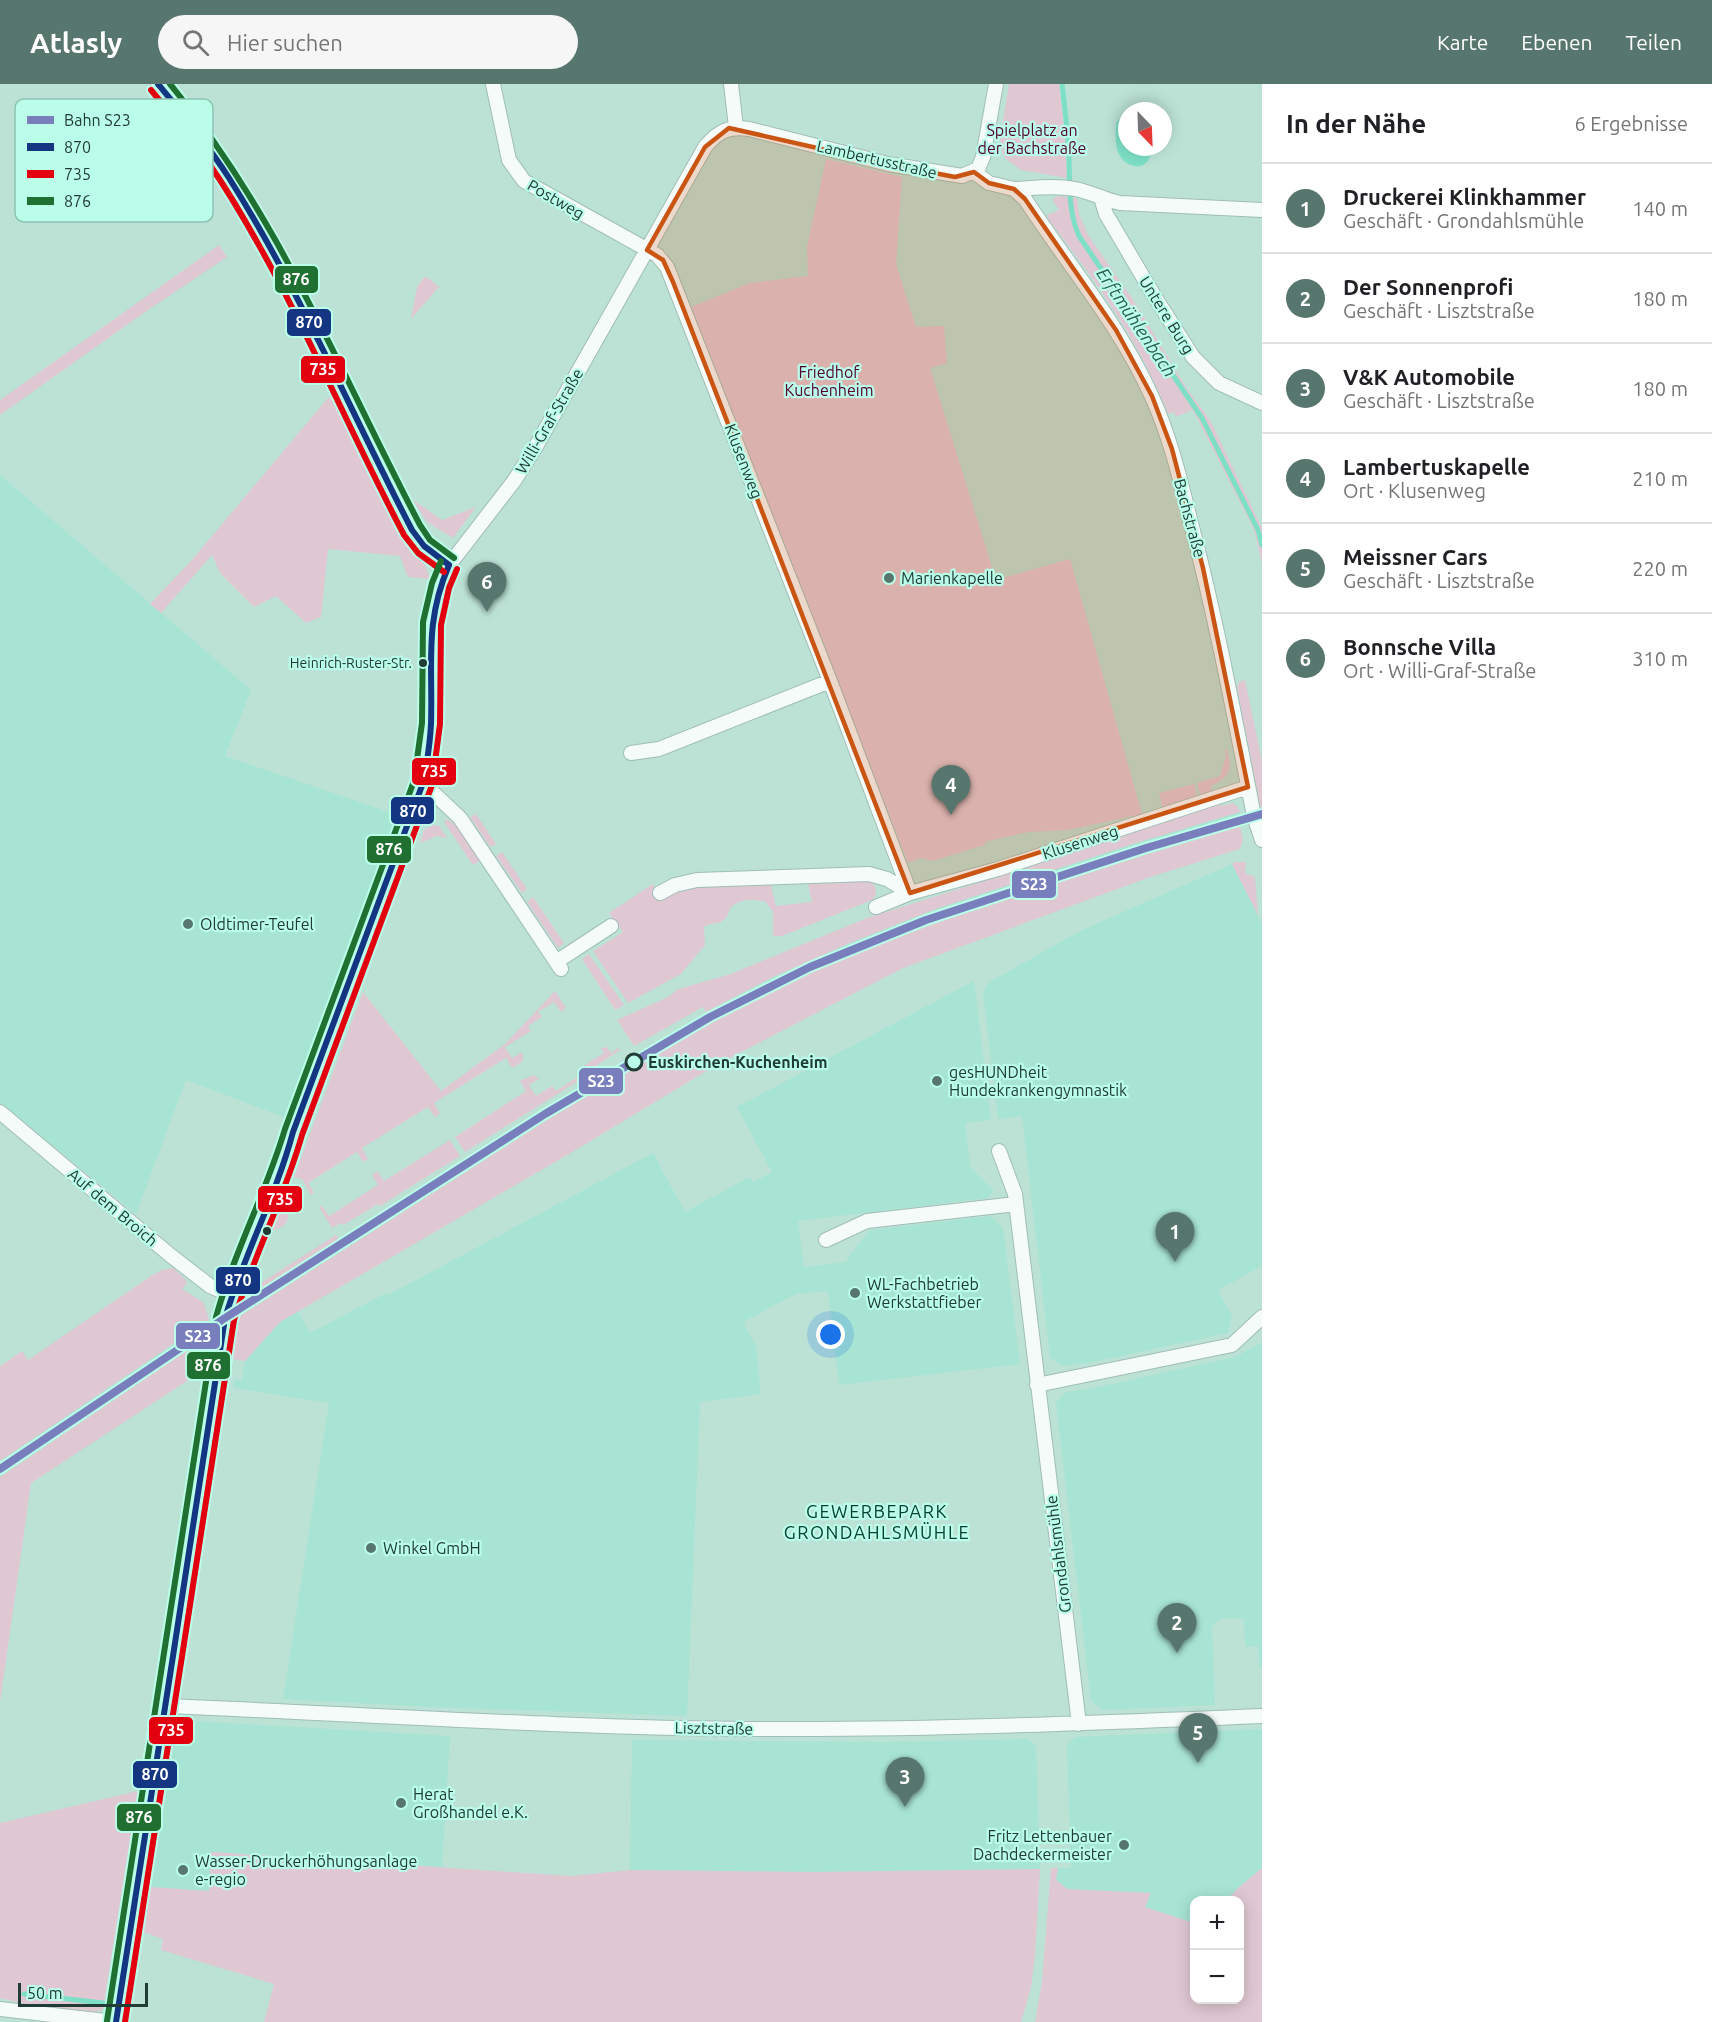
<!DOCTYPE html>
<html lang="de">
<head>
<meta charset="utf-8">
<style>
	:root { --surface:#fff; --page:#f6f6f6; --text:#202124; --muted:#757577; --line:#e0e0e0; --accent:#57766d }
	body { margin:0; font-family:Ubuntu,sans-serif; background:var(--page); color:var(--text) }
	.controls { position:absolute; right:18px; bottom:18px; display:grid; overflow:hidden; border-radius:12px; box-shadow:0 3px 15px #0003 }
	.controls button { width:54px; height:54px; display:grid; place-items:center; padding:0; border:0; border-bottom:2px solid var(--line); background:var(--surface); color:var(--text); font:30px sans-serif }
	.compass { position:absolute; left:1118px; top:18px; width:54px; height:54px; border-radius:50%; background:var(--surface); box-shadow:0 3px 15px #0003; rotate:157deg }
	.scale { position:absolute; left:18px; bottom:15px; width:130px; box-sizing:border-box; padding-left:6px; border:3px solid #203c34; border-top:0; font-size:16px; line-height:21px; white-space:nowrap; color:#203c34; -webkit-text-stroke:4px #bafeea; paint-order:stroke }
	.you { position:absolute; left:831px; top:1251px; width:21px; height:21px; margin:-15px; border:4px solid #fff; border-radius:50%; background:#1a73e8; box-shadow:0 0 0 9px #1a73e833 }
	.badge { display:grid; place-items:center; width:39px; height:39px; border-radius:50%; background:var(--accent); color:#fff; font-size:20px; font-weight:700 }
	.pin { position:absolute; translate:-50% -50px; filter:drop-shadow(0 2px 3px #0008) }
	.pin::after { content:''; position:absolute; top:32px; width:21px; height:18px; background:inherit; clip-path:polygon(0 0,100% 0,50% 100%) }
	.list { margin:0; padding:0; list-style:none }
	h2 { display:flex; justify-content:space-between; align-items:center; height:78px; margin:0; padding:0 24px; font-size:26px }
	h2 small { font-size:20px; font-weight:400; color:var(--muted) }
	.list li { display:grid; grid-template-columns:39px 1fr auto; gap:18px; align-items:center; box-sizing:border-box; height:90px; padding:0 24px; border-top:2px solid var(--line) }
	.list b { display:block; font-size:22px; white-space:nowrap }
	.list p { margin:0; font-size:20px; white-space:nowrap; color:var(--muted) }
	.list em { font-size:20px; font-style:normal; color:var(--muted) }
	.icon { flex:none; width:33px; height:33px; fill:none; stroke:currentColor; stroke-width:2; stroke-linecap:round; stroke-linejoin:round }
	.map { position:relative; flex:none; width:1262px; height:1938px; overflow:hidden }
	header { display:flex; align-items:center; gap:36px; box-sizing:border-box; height:84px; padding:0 30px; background:var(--accent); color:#fff }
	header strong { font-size:28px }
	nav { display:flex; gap:33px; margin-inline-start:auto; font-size:21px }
	.search { width:420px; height:54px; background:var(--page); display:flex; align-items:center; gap:15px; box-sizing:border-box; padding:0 21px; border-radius:33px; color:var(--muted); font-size:22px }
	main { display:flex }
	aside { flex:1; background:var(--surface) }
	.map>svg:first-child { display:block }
</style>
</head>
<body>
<header>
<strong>Atlasly</strong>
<div class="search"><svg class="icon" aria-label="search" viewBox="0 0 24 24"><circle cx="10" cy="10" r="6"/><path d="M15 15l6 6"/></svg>Hier suchen</div>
<nav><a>Karte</a><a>Ebenen</a><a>Teilen</a></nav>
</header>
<main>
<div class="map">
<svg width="1262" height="1938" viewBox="0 0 1262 1938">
	<rect width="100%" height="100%" fill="#bce2d6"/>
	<!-- built -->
	<path fill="#a8e4d3" d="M0,391L251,606L225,672L398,731L286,1034L186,996L136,1130L0,1018Z
		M1240,728L1243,741L1066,795L915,845L847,872L690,948L559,1029L240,1232L244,1216L585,1001L706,928L771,894L850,859L936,825L1133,760Z
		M1232,780L1262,840V1182L1218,1206L1232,1232L1228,1249L1088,1279L1062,1282L1050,1273L1022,1032L998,1035L983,908L990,898L1080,847Z
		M974,897L991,1036L965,1039L970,1083L994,1107L988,1114L798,1137L800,1152L804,1183L845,1178L870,1146L990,1132L1003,1143L1020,1280L839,1301L828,1207L796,1210L743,1238L756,1263L761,1310L700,1318L687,1632L428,1623L283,1615L329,1319L233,1304L234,1296H242L245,1277L280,1238L298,1227L310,1249L386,1209L388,1211L653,1069L685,1128L750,1093L753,1098L772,1088L737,1023Z
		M209,1236L207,1255L0,1393V1377Z
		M1262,1258V1582H1259L1258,1562L1245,1563L1244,1534L1219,1535L1212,1543L1215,1621L1103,1626L1091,1616L1056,1319L1065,1308L1089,1305L1235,1273Z
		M192,1637L450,1652L442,1783L212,1768L209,1807L151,1803L176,1647L182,1640Z
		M1262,1645V1784L1238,1804L1227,1816H1194V1839L1145,1823L1150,1809L1067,1805L1056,1796L1058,1784H1071L1067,1661L1075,1653Z
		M1028,1655L1036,1662L1040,1785L816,1788L630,1786L632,1656L885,1658Z"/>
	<!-- green -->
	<path fill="#dfc8d2" d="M169,0H175C211,45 244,91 273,141C298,184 320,231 342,276V280L338,281C290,182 239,85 169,0Z
		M1009,0H1059L1065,53L1067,94L1021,86L1006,75L1001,65L1000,54Z
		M826,75L902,93L896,180L916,243L944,242L947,279L930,284L996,496L1070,475L1142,730L1068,746L1028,748L988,757L985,758V761L932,777L920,774L908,779L691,223L750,199L808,192L807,163Z
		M1058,112L1077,114L1079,130L1088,151L1134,217L1186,303L1210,336L1262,444V479L1254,446L1195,330L1192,326L1176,333L1174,328L1168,330C1140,258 1095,196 1048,135L1047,131L1059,126L1052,115Z
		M219,161L227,173L145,228L0,331V316Z
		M424,193L428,194L439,203L411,235L417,203Z
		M337,310L389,423L410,462L425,481L430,495L408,493L400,472L328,465L321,533L306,539L276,512L254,523L220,489L212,471L161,529L150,520L191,477L327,315Z
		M412,415L442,436L476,423L453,454L427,438Z
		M1245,596L1262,677V722H1260L1237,603L1239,598Z
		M1225,665H1227C1232,685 1231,692 1211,702L1212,707L1200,711L1197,699L1220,692L1226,672Z
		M1194,700L1197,712L1163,724L1159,709Z
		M1219,718L1221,722L1233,719L1238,723L1240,728L1133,760L936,825L850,859L771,894L706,928L703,923L634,962L617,936L668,913L678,905L728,891L867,834L997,793Z
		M476,730L496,760L490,763L470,733Z
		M447,735L457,742L481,776L473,781L444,738Z
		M433,741L439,742L447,754L437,752L420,759L424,746Z
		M1240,742L1243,756L1240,765L1150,793L903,884L718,980L569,1070L280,1238L245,1277L232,1275L240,1232C334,1172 427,1113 520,1053C601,1002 681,949 768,908C920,837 1080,791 1240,742Z
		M416,748L419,750L392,823L388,822Z
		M502,768L527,805L522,809L496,772Z
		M1235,778H1246L1245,789L1255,793L1258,831L1232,780Z
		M868,797C875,800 876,803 876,810L872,816L782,852H773V828L766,818C755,815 737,814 730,825C727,830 728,834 722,837C716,841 710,838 704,843L705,861L681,890L628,919L593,867L623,848L609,829L653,800L660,816C693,797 734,802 771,801L776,822L812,818L808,800Z
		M533,813L564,859L558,864L527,818Z
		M589,870L624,921L615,926L582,875Z
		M369,871L373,872L296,1078H294L302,1047Z
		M555,907L566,924L561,928L554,918L538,928L542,933L528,942L531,947L505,963L512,974L522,968L523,974L522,978L512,984L506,974L434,1019L440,1029L435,1033L428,1023L362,1064L368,1075L363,1078L357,1068L308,1099L314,1109L311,1111L302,1095L294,1093L363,908L441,1007L505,960Z
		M607,963L611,969L618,964L620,966L590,986L591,989L465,1068L455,1053L526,1007L520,997L534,991L539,995L529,1001L536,1012L552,1002L556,1007L582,990L579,985L604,969L601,964Z
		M450,1056L460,1072L380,1122L378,1120L343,1141L341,1139L332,1144L319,1123L322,1122L329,1132L378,1101L372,1091L377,1087L384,1097Z
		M282,1118L286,1120C292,1133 287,1144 273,1146L269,1142L277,1121Z
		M336,1151L340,1157L244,1216L250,1200L256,1202Z
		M173,1184L185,1195L187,1199L182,1205L204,1219L209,1236L0,1377V1282L22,1267L28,1276L154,1190L162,1186Z
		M205,1254L207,1255L201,1296L190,1295L31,1399L0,1619V1393Z
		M138,1707L103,1926L93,1928L33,1922L0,1914V1739Z
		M211,1768L571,1792L630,1786L816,1788L1040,1785L1035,1872L1031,1904L1021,1938H264L274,1900L161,1866L163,1855L143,1848L151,1803L209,1807Z
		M1051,1784H1058L1056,1796L1067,1805L1151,1809L1145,1823L1194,1839V1916H1240V1816H1227L1238,1804L1262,1784V1938H1035L1042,1897Z"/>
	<!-- water -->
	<path fill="#7ddfc6" d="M1127,30V63H1150L1152,69L1148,77C1143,82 1139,84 1131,81C1114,75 1115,54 1116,39L1121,33Z"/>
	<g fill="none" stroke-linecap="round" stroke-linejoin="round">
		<!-- stream -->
		<path stroke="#7ddfc6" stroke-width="5" d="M1062,0C1065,25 1068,49 1069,74C1070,101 1068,127 1079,152L1202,334L1258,446L1262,461
			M24,1910L103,1919"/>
		<defs>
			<path id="street" d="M158,0C183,30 208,61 229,94C301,206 349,330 412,446L424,462L449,481
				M493,0L509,76L524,97L657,171L667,183L830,597L910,809
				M731,0L736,43
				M974,88L989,99L1014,105L1025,115C1068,181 1120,241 1152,313C1171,355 1181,399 1192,443C1217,539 1235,635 1254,732L1262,756
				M1014,105C1034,104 1055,101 1075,105C1091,108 1105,116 1120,119L1262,126
				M1101,114L1106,130L1153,210L1193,273L1219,299L1262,319
				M631,669L659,665L830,597
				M423,699L460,734L561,885
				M660,809L675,801L697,796L869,790L887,795L910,809
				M876,823L910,809L998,785L1248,703
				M556,878L611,842
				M0,1028L170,1171L210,1202L231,1211
				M999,1067L1015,1110L1079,1640
				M826,1156L867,1137L1016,1120
				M1037,1301L1232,1261L1262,1233
				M166,1622C364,1630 562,1644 761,1645C928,1646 1095,1639 1262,1632
				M0,1925L115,1938
				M116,1938L164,1638L172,1570L225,1234C242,1170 278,1113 293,1048L423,699C427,679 430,660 431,639C433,582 422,535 449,481L514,397L535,364L705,63C718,47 729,42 749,45L888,80L962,92L978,85L983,73L996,0"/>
		</defs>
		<!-- street casing -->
		<use href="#street" stroke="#a0beb6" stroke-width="16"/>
		<!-- street -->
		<use href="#street" stroke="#f5fbf9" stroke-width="14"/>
		<defs>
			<path id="bus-1" d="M158,0C183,30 208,61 229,94C300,206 351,329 412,446L424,462L449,481
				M116,1938C154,1703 188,1469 225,1234C244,1171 276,1112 293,1048L423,699C427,679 430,660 431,640C433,580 424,539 449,481"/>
			<path id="bus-2" d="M151,6C175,35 199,64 220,96C292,208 342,333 404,451L418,469L444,488
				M125,1938C163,1704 197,1470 234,1236C253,1173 284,1115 302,1051L432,701L440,640L441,541L449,504L457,485"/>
			<path id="bus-3" d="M170,0C280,133 340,289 420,441L430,456L454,474
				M107,1937C145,1702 179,1467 216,1233C234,1168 266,1109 285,1045L414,697L422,639L423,538L432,499L441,477"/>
		</defs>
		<!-- bus-1 casing -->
		<use href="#bus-1" stroke="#bafeea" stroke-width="10"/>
		<!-- bus-2 casing -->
		<use href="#bus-2" stroke="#bafeea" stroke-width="10"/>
		<!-- bus-3 casing -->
		<use href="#bus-3" stroke="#bafeea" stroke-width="10"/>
		<!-- bus-1 -->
		<use href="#bus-1" stroke="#143582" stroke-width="6"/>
		<!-- bus-2 -->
		<use href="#bus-2" stroke="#e3000f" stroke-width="6"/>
		<!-- bus-3 -->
		<use href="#bus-3" stroke="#207031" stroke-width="6"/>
		<defs>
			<path id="rail-1" d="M0,1385L225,1234L545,1030L710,933L810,883L926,836L1146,764L1262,730"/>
		</defs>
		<!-- rail-1 casing -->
		<use href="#rail-1" stroke="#bafeea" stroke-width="12"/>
		<!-- rail-1 -->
		<use href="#rail-1" stroke="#787fbc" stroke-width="8"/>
	</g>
	<!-- marked area -->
	<path fill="#ca5512" fill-opacity="0.2" stroke="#ca5512" stroke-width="4.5" stroke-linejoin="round" d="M729,44L888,80L955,93L974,88L989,99L1014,105L1025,115L1116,246L1152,312L1172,365L1203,484L1248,703L910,809L673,198L663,176L647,166L705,63Z"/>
	<!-- markers -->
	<g fill="#57766d" stroke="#bafeea" stroke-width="2">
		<circle cx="889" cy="494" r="6"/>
		<circle cx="188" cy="840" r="6"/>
		<circle cx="937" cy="997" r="6"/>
		<circle cx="855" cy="1209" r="6"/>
		<circle cx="371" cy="1464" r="6"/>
		<circle cx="401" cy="1719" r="6"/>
		<circle cx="1124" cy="1761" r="6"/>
		<circle cx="183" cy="1786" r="6"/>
	</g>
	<g fill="#203c34" stroke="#bafeea" stroke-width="2">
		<circle cx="423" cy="579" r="5"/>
		<circle cx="267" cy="1147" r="5"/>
	</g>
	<circle fill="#bafeea" stroke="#203c34" stroke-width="3" cx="634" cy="978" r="8"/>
	<g text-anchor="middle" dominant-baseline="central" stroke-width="4.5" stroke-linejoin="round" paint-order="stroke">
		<!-- bus labels -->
		<g font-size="14" fill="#203c34" stroke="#bafeea" text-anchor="end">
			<text x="412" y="579">Heinrich-Ruster-Str.</text>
		</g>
		<!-- park labels -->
		<g font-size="16" fill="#51002e" stroke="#bafeea">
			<text x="1032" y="46">Spielplatz an<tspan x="1032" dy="18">der Bachstraße</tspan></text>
			<text x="829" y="288">Friedhof<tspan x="829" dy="18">Kuchenheim</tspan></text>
		</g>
		<!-- street labels -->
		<g font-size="16" fill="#203c34" stroke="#bafeea">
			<text transform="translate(877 75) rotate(13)">Lambertusstraße</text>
			<text transform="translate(556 115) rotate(30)">Postweg</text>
			<text transform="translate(1167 231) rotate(58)">Untere Burg</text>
			<text transform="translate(549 337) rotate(-60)">Willi-Graf-Straße</text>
			<text transform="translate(744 377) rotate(69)">Klusenweg</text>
			<text transform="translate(1190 434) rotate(75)">Bachstraße</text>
			<text transform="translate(1080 758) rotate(-18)">Klusenweg</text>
			<text transform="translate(113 1123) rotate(40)">Auf dem Broich</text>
			<text transform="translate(1058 1470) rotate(-97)">Grondahlsmühle</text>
			<text transform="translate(714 1644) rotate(1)">Lisztstraße</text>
		</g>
		<!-- poi labels -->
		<g font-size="16" fill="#203c34" stroke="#bafeea" text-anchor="start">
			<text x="901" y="494">Marienkapelle</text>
			<text x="200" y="840">Oldtimer-Teufel</text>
			<text x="949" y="988">gesHUNDheit<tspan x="949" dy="18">Hundekrankengymnastik</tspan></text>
			<text x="867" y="1200">WL-Fachbetrieb<tspan x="867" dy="18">Werkstattfieber</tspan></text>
			<text x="383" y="1464">Winkel GmbH</text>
			<text x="413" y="1710">Herat<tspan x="413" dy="18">Großhandel e.K.</tspan></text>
			<text x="1112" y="1752" text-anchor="end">Fritz Lettenbauer<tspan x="1112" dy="18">Dachdeckermeister</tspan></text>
			<text x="195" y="1777">Wasser-Druckerhöhungsanlage<tspan x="195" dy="18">e-regio</tspan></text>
		</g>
		<!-- stop labels -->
		<g font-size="16" font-weight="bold" fill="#203c34" stroke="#bafeea" text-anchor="start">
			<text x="648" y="978">Euskirchen-Kuchenheim</text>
		</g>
		<!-- water labels -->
		<g font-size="18" font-style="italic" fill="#2b5e51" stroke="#bafeea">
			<text transform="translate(1137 238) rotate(56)">Erftmühlenbach</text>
		</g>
		<!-- neighbourhood labels -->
		<g font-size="18" letter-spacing="1.5" fill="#084034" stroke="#bafeea">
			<text x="877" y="1427">GEWERBEPARK<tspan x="877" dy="21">GRONDAHLSMÜHLE</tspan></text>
		</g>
	</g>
	<!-- legend -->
	<rect x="15" y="15" width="198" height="123" rx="9" fill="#bafeea" stroke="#8cc4b3" stroke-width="1.5"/>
	<rect x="27" y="32" width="27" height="8" fill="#787fbc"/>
	<rect x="27" y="59" width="27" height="8" fill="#143582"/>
	<rect x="27" y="86" width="27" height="8" fill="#e3000f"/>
	<rect x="27" y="113" width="27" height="8" fill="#207031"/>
	<g font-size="16" fill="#203c34">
		<text x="64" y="42">Bahn S23</text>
		<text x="64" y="69">870</text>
		<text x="64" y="96">735</text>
		<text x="64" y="123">876</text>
	</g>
	<g stroke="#bafeea" stroke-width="2">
		<rect x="274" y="181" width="45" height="29" rx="6" fill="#207031"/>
		<rect x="286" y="224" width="46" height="29" rx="6" fill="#143582"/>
		<rect x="300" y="271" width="46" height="29" rx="6" fill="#e3000f"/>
		<rect x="411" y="673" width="46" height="29" rx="6" fill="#e3000f"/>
		<rect x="390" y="712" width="45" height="29" rx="6" fill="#143582"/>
		<rect x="366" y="751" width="46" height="29" rx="6" fill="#207031"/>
		<rect x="1011" y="786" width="46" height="29" rx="6" fill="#787fbc"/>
		<rect x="578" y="983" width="46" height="28" rx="6" fill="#787fbc"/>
		<rect x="257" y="1101" width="46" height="28" rx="6" fill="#e3000f"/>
		<rect x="215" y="1182" width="46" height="29" rx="6" fill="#143582"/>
		<rect x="175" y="1238" width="46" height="28" rx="6" fill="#787fbc"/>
		<rect x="186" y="1267" width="45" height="29" rx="6" fill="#207031"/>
		<rect x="148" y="1632" width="46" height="29" rx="6" fill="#e3000f"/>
		<rect x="132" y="1676" width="46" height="29" rx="6" fill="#143582"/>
		<rect x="116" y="1719" width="46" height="29" rx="6" fill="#207031"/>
	</g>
	<g font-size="16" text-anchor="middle" font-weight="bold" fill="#fff">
		<text x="296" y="201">876</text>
		<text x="309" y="244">870</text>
		<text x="323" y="291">735</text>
		<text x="434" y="693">735</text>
		<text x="413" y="733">870</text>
		<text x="389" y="771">876</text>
		<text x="1034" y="806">S23</text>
		<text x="601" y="1003">S23</text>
		<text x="280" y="1121">735</text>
		<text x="238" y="1202">870</text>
		<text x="198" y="1258">S23</text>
		<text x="208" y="1287">876</text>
		<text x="171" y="1652">735</text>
		<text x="155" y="1696">870</text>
		<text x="139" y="1739">876</text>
	</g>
</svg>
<div class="controls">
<button>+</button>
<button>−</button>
</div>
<svg class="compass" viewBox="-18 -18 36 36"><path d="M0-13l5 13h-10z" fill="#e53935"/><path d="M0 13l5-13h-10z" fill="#757577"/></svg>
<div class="scale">50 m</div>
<div class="you"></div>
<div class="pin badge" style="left:1175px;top:1178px">1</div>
<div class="pin badge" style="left:1177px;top:1569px">2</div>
<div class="pin badge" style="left:905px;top:1723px">3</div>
<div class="pin badge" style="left:951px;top:731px">4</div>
<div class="pin badge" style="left:1198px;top:1679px">5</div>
<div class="pin badge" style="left:487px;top:528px">6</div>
</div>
<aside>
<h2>In der Nähe<small>6 Ergebnisse</small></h2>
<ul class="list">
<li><span class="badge">1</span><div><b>Druckerei Klinkhammer</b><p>Geschäft · Grondahlsmühle</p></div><em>140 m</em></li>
<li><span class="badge">2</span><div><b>Der Sonnenprofi</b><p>Geschäft · Lisztstraße</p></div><em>180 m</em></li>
<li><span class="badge">3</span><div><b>V&amp;K Automobile</b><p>Geschäft · Lisztstraße</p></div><em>180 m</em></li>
<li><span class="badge">4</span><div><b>Lambertuskapelle</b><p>Ort · Klusenweg</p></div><em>210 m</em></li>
<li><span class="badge">5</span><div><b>Meissner Cars</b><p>Geschäft · Lisztstraße</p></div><em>220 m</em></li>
<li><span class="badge">6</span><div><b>Bonnsche Villa</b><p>Ort · Willi-Graf-Straße</p></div><em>310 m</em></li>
</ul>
</aside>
</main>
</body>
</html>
